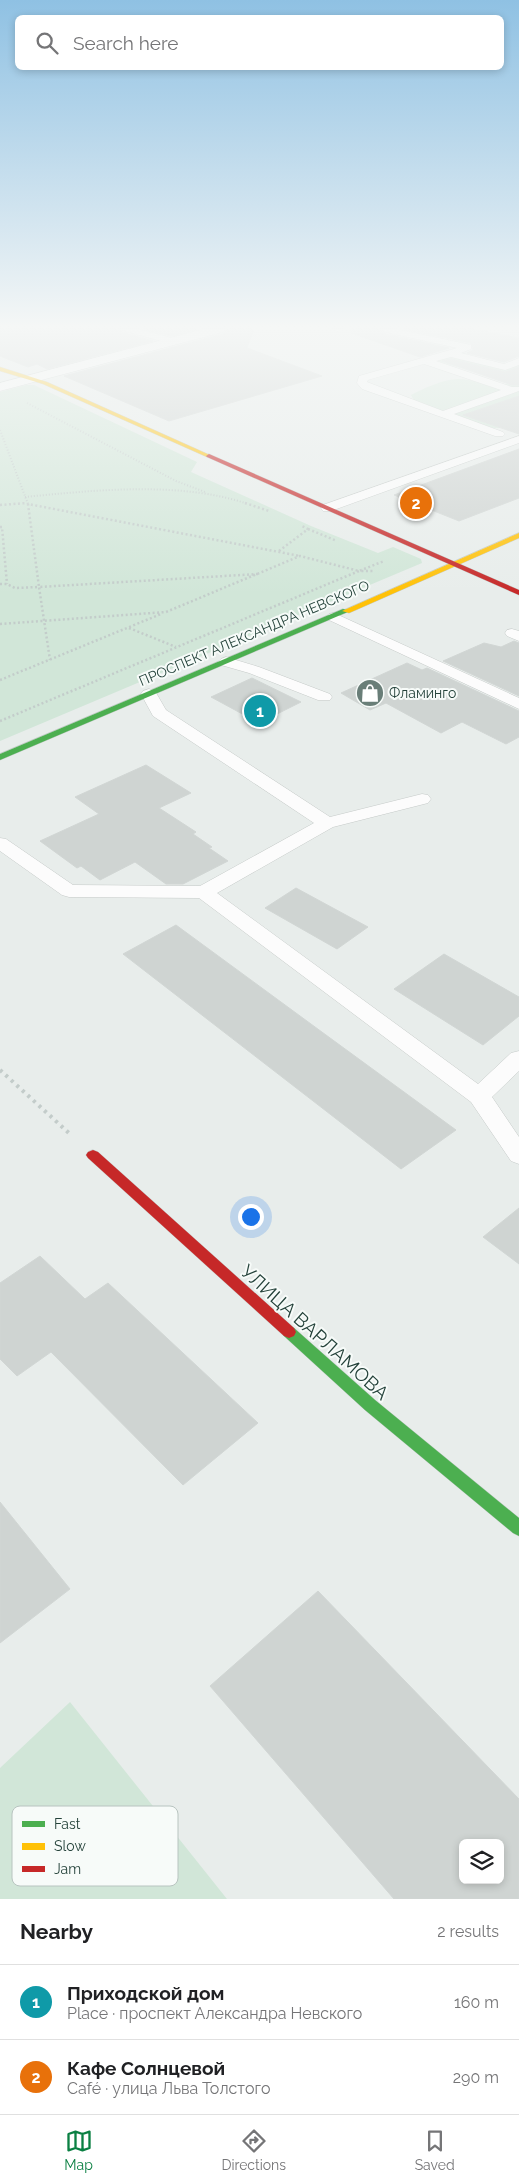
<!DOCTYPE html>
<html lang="en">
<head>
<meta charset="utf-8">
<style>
	:root { --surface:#fff; --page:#f2f2f2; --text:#202124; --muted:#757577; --line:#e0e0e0; --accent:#0b8043 }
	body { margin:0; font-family:Raleway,sans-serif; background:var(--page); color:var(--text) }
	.controls { position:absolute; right:15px; bottom:15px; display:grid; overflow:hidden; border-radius:8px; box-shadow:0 2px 8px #0003 }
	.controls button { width:45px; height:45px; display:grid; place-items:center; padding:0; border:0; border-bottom:1px solid var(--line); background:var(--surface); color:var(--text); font:25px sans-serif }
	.you { position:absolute; left:250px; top:1216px; width:18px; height:18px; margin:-12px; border:4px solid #fff; border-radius:50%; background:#1a73e8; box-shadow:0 0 0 8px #1a73e833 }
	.badge { display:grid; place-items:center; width:32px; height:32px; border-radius:50%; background:var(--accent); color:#fff; font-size:16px; font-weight:700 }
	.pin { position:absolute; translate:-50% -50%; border:2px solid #fff; box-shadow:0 1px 5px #0006 }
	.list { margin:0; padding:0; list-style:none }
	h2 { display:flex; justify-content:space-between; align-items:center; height:65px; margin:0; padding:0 20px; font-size:21px }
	h2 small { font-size:16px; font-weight:400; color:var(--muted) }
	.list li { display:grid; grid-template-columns:32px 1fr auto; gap:15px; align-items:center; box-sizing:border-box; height:75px; padding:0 20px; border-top:1px solid var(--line) }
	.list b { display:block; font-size:19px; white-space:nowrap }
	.list p { margin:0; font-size:16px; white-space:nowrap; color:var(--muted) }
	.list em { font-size:16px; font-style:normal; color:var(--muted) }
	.icon { flex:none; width:28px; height:28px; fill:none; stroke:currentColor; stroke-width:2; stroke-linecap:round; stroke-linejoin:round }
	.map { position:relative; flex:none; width:519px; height:1899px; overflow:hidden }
	.search { position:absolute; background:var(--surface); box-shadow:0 2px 8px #0003; left:15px; right:15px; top:15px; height:55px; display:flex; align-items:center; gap:12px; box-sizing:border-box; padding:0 18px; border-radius:8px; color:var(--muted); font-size:19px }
	.sheet { height:215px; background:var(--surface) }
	nav { display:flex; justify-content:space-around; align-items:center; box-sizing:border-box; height:70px; border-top:1px solid var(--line); background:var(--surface); font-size:14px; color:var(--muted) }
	nav a { display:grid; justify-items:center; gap:2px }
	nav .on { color:var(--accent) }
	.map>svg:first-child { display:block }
</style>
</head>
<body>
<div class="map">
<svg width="519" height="1899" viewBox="0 0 519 1899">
	<rect width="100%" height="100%" fill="#e8edeb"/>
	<!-- green -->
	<path fill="#d1e6d8" d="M450,357L503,369H509L519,364V428H493L415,402L411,395C425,388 443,379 459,379C481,380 497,390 518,381L472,365L461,368L437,361Z
		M26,385H34L197,462L191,472L311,526L378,553L393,547L421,559L422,563L0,741V392Z
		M70,1702L227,1899H0V1768Z"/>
	<!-- building -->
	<path fill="#cfd4d2" stroke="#d1d6d4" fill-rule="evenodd" d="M0,329H121L124,333L153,341L47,369L37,364L28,367L0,356Z
		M143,329H198L171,336Z
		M227,329H254L247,348L322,376L169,421L64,376L223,334Z
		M352,329H378L385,334L449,348L420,357L351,333Z
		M403,329H474L519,338V356L504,362L467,353L473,350L471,343Z
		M451,359L505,372L519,367V385H512L442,361Z
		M519,396V434L463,415Z
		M519,449V498L459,521L394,495Z
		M514,641L519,643V696L443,661L484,643L501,647Z
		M407,663L422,670L427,668L519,711V737L506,744L462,722L441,733L386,703L370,710L341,693Z
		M252,678L301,702L259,723L211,697Z
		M146,765L191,793L159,808L196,832L193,834L212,847L209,848L228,861L183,884H166L135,862L100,880L81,866L77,868L40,841L99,814L75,797Z
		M296,888L368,927L337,949L265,908Z
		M176,925L326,1035L456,1130L401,1169L123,954Z
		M444,954L519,997V1016L483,1045L394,989Z
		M519,1208V1264L483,1237Z
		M40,1256L85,1299L108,1283L258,1423L183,1485L51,1352L17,1376L0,1359V1283Z
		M0,1502L70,1589L0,1643Z
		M318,1591L519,1799V1899H394L210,1686ZM463,1843H500V1880H463Z"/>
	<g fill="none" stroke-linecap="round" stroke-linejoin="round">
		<defs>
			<path id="lane" d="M123,329H137L176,339L177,341L172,344L125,331Z
				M333,329H344L339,332Z
				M380,329H396L471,345V349L461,353L504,364L519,358V365L505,370L451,357L436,361L512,387H519V391L454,414L503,432L505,434L503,436H495L362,389L357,383L359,376L457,348L385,332ZM424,364L501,390L443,411L367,382L368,380Z
				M519,436V443L331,511H323L321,508L323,505Z
				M334,613L519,698V709L329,620L327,617L329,614Z
				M512,629L519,631V641L507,636L505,633L507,630Z
				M226,657L259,667L330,694L332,697L330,700H318L249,673L221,665L218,662L221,659Z
				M149,689L155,691L166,710L330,817L422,794L428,795L431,799L428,803L333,827L217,893L478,1084L511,1053L519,1051V1071L492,1097L519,1137V1164L511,1161L471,1102L199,898L69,897L62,895L0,851V838L6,839L73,885L200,886L314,823L153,716L141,694L143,691Z"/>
			<path id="street" d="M204,329H225L223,332L0,391V383Z"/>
			<path id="fast" d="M343,609L350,611L0,760V754Z
				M289,1326L294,1328L375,1400L519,1518V1536L513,1533L365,1410L284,1336L282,1332L284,1328Z"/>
			<path id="slow" d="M0,367L47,382L212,456L207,457L43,384L0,371Z
				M519,533V538L349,613L342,611Z"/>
			<path id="jam" d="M209,454L519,590V595L207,457L206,456Z
				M93,1150L98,1152L294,1328L296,1332L294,1336L289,1338L284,1336L88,1158L86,1155L88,1152Z"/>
		</defs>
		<!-- lane casing -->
		<use href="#lane" stroke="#c5cac8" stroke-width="1"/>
		<!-- street casing -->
		<use href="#street" stroke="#c5cac8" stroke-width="1"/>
		<!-- fast casing -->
		<use href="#fast" stroke="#c3cbc8" stroke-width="1"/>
		<!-- slow casing -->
		<use href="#slow" stroke="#c3cbc8" stroke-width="1"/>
		<!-- jam casing -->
		<use href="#jam" stroke="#c3cbc8" stroke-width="1"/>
		<!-- path-far2 -->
		<path stroke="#c3ccca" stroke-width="2" stroke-dasharray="1 2" stroke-linecap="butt" d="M27,403L176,481L205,492
			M0,430L28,504
			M25,497C95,490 181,481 248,504"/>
		<!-- path-far1 -->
		<path stroke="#c3ccca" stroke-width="2.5" stroke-dasharray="2 2.5" stroke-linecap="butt" d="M245,503L269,511
			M0,505L27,503
			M0,527H2L7,584
			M308,529L337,541
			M279,551L308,529L302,526
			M258,574L39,587L28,504L300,556
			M0,584H7L15,588L39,587L50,660
			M0,624L166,612L300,556L359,571L384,561
			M129,628L176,647
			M0,680L161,614
			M0,721L359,571H374"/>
		<!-- path -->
		<path stroke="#c3ccca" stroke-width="4" stroke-dasharray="3 4.5" stroke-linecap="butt" d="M0,1070L70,1134"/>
		<!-- lane -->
		<use href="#lane" fill="#fcfcfc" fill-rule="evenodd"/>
		<!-- street -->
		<use href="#street" fill="#fcfcfc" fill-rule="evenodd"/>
		<!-- fast -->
		<use href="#fast" fill="#4caf50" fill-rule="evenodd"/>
		<!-- slow -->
		<use href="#slow" fill="#ffc107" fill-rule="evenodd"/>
		<!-- jam -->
		<use href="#jam" fill="#c62828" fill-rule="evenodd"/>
	</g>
	<!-- sky -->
	<linearGradient id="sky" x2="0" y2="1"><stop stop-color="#8fc1e3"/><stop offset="0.55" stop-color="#f5f7f6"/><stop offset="1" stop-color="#f5f7f6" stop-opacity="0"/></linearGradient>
	<rect width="519" height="594" fill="url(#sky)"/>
	<!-- icons -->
	<defs>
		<symbol id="shop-disc" viewBox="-11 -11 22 22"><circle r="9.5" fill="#697e78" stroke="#f7fbf9"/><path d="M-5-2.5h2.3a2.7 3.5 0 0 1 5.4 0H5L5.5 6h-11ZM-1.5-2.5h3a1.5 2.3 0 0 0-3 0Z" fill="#fff"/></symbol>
	</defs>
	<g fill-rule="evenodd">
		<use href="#shop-disc" x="354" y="677" width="32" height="32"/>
	</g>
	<g text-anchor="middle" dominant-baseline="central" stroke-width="4" stroke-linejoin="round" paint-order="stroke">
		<!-- far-street labels -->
		<g font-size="14" fill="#24423a" stroke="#f7fbf9">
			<text transform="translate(254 633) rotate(-23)">ПРОСПЕКТ АЛЕКСАНДРА НЕВСКОГО</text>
		</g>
		<!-- far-poi labels -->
		<g font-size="14" fill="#24423a" stroke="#f7fbf9" text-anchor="start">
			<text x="389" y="693">Фламинго</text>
		</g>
		<!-- near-street labels -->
		<g font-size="19" fill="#24423a" stroke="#f7fbf9">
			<text transform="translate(315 1332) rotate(42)">УЛИЦА ВАРЛАМОВА</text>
		</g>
	</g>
	<!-- legend -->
	<rect x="12" y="1806" width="166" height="80" rx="8" fill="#f7fbf9" stroke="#b8c4c0" stroke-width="1"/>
	<rect x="22" y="1821" width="23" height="6" fill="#4caf50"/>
	<rect x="22" y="1843" width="23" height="7" fill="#ffc107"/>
	<rect x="22" y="1866" width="23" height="6" fill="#c62828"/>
	<g font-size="14" fill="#24423a">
		<text x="54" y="1829">Fast</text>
		<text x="54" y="1851">Slow</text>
		<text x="54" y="1874">Jam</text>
	</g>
</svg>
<div class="controls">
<button><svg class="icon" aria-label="layers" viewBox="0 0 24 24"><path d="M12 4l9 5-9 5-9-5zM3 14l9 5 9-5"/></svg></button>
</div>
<div class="you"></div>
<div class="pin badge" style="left:260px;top:711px;background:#0f9aa8">1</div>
<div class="pin badge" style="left:416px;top:503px;background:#e8710a">2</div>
<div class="search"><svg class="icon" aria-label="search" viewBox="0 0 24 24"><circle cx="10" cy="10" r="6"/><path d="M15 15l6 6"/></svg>Search here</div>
</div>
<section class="sheet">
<h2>Nearby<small>2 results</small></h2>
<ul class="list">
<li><span class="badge" style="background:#0f9aa8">1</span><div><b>Приходской дом</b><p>Place · проспект Александра Невского</p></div><em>160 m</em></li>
<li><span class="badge" style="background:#e8710a">2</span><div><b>Кафе Солнцевой</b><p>Café · улица Льва Толстого</p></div><em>290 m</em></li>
</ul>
</section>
<nav>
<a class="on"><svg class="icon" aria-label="map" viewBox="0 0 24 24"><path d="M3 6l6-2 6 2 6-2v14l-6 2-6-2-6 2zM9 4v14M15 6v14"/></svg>Map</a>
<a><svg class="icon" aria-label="directions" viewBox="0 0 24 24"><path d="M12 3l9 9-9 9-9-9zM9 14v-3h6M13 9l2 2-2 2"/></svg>Directions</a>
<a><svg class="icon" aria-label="saved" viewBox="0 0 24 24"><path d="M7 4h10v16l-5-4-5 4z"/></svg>Saved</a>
</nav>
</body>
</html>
